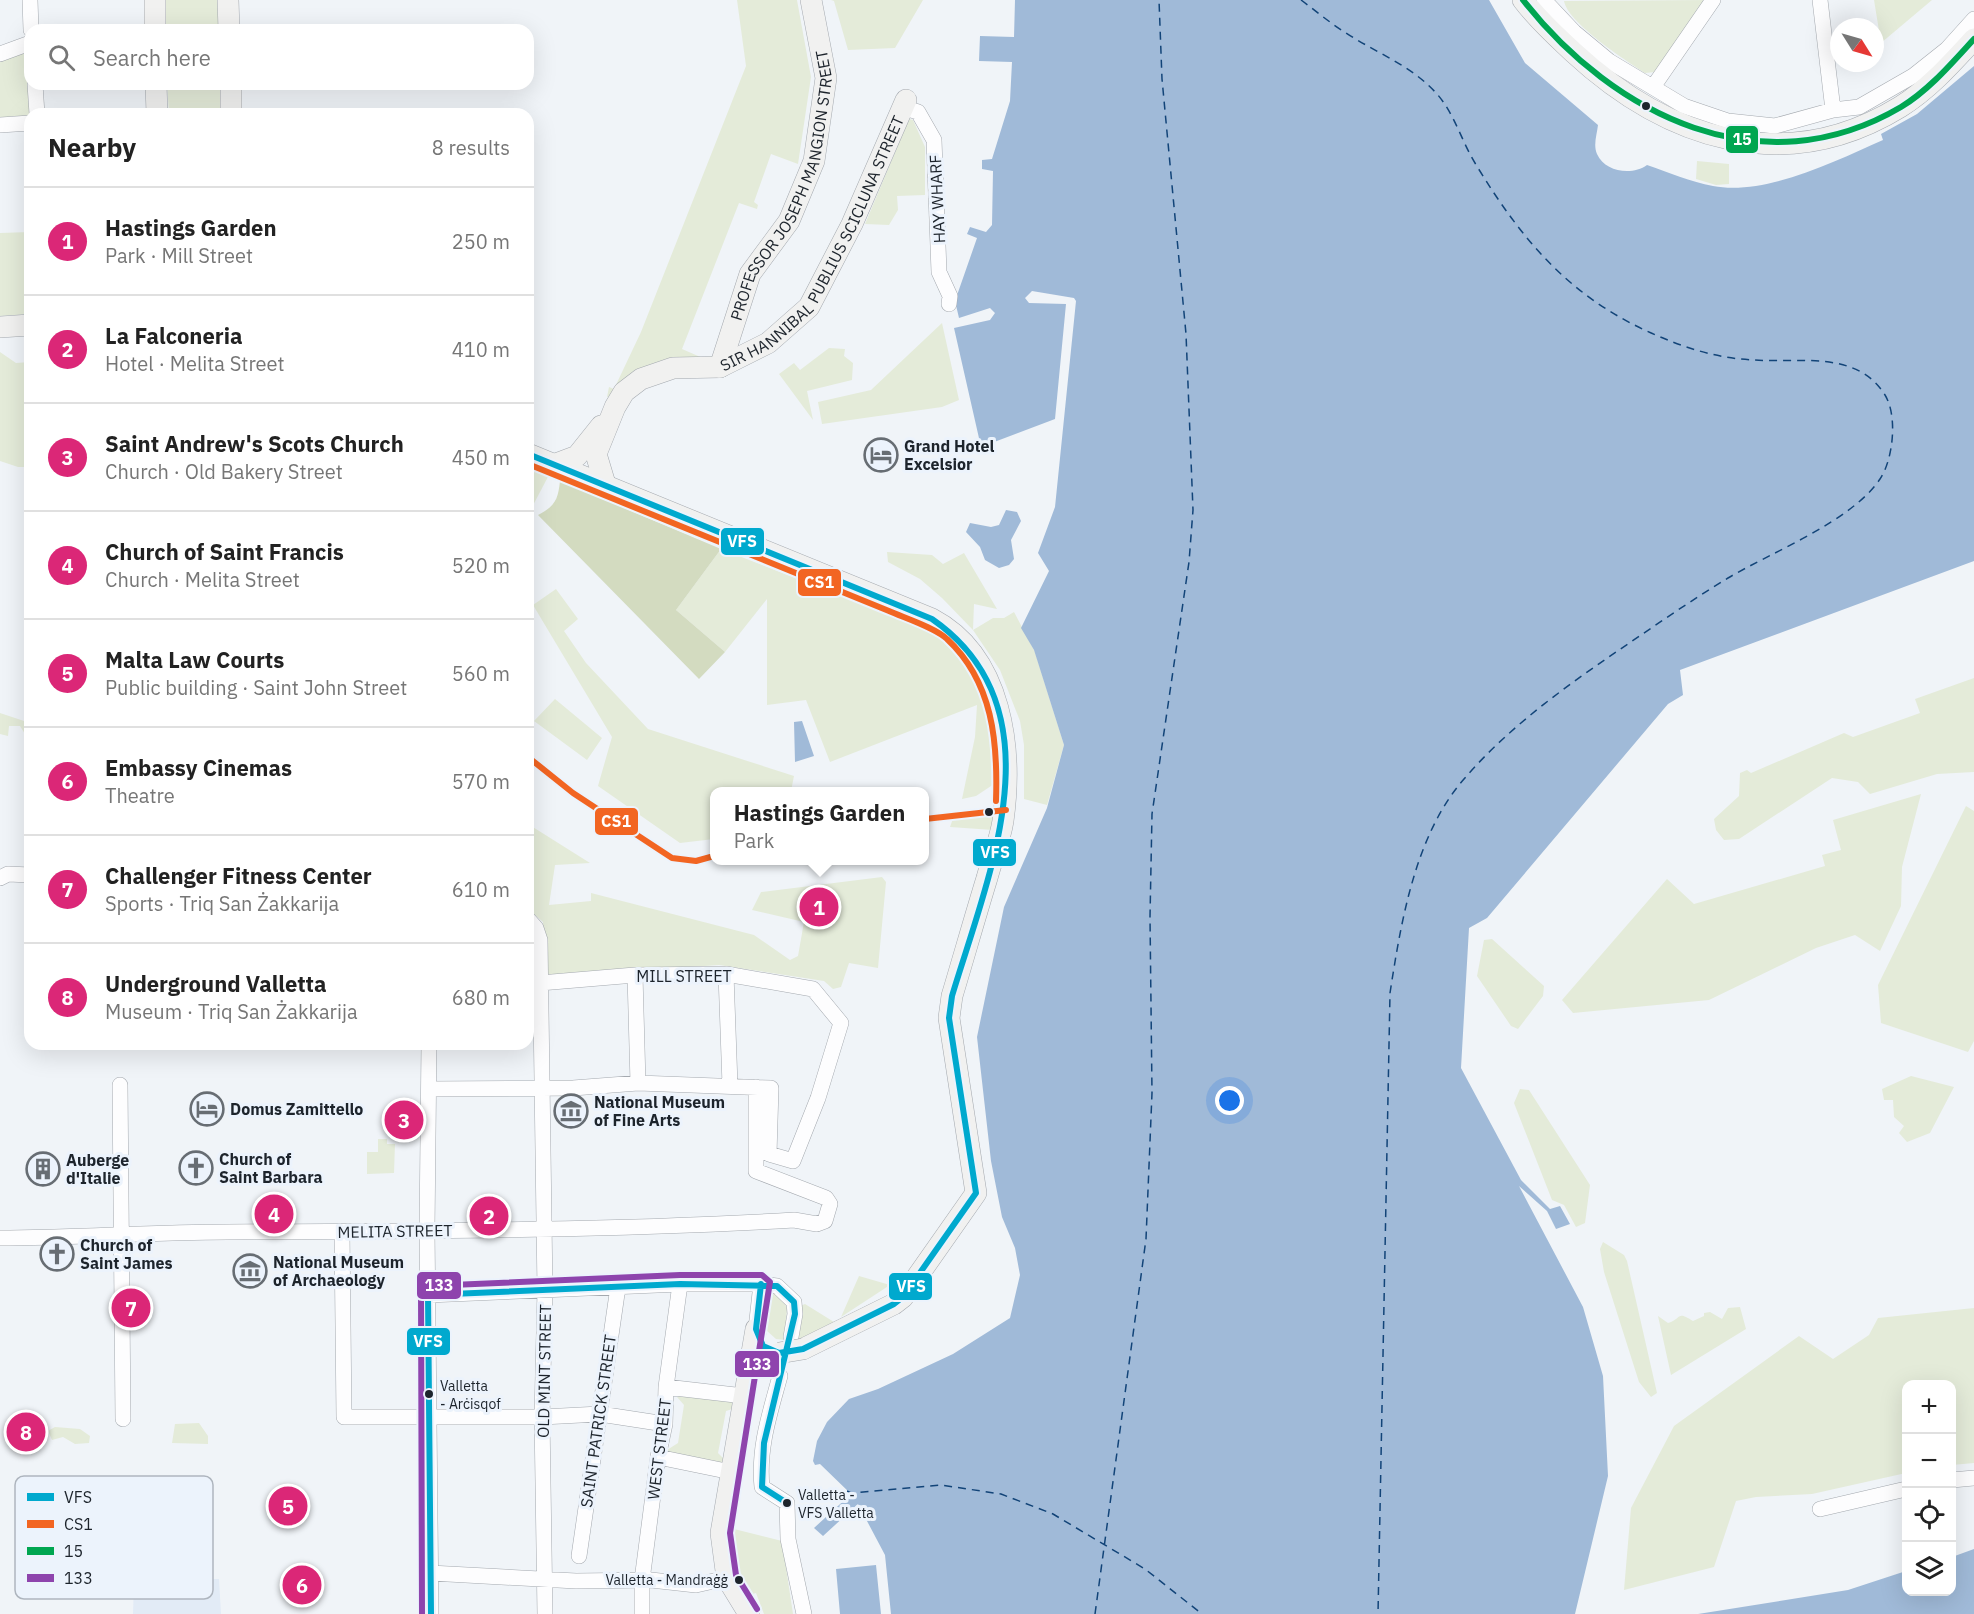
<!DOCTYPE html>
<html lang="en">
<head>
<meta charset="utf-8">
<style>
	:root { --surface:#fff; --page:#f2f2f2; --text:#222; --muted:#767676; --line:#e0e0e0; --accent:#db2777 }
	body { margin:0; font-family:"IBM Plex Sans",sans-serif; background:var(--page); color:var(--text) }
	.controls { position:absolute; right:18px; bottom:18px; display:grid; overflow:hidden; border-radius:12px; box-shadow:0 6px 24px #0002 }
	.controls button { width:54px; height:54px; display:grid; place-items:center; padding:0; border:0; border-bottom:2px solid var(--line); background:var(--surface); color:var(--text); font:30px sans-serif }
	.compass { position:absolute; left:1830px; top:18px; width:54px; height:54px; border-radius:50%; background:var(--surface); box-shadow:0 6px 24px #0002; rotate:127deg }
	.you { position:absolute; left:1230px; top:1101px; width:21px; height:21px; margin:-15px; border:4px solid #fff; border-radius:50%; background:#1a73e8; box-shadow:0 0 0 9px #1a73e833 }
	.badge { display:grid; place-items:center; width:39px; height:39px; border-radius:50%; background:var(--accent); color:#fff; font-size:20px; font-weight:700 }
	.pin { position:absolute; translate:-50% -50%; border:3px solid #fff; box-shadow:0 2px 6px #0006 }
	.popup { position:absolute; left:710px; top:787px; width:219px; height:78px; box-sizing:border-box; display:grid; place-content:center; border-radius:12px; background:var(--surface); filter:drop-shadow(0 2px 4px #0005); font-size:20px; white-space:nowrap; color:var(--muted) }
	.popup b { font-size:22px; color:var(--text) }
	.popup::after { content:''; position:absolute; left:50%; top:100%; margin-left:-12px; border:12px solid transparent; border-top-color:var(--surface) }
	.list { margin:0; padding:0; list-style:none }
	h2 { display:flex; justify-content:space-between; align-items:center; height:78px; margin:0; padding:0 24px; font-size:26px }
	h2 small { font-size:20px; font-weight:400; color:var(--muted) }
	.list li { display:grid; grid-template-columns:39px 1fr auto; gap:18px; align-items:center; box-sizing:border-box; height:108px; padding:0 24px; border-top:2px solid var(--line) }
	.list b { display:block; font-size:22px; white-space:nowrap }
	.list p { margin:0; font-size:20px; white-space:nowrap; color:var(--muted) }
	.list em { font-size:20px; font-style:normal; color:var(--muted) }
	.icon { flex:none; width:33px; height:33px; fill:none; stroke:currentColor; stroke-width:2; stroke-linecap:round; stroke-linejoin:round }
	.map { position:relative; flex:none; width:1974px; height:1614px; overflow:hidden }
	.search { position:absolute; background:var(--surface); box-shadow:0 6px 24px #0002; left:24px; top:24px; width:510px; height:66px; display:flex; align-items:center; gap:15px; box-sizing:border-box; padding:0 21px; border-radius:18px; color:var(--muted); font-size:22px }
	.panel { position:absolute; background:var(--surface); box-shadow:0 6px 24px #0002; left:24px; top:108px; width:510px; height:942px; border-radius:18px }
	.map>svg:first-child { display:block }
</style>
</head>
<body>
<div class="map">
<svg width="1974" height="1614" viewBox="0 0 1974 1614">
	<rect width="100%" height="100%" fill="#f0f4f8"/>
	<!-- built -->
	<path fill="#e2ebf6" d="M134,1579H219L221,1614H133Z"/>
	<!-- green -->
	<path fill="#e4ebd9" d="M163,0H220L222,30H165Z
		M737,0H797L811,77L798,164L771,154L754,202L758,205L757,209L739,203L682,349L705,359L607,397L609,387L614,389L641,332L746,66Z
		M831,0H923L895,48L848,50L834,1Z
		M1707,0L1655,72L1645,73C1625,60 1568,23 1564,1Z
		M1874,0H1932L1881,43Z
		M28,53L30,118L0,120V55Z
		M167,84H224L226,114H169Z
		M909,119L913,120L925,147V195L897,196L898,210L889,225L865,224Z
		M1697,161L1729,164V184L1716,185L1696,179Z
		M30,232V314L0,316V233Z
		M942,323L959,400L942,407L822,424L818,402L871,390Z
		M829,348L845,349L844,356L853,363L852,380L807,391L813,420L779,374L794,363L800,370Z
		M0,352L16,363L30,362V467H18L0,461Z
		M528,464L550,473L529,513L528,512Z
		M721,549L937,633C953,652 981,683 990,705C997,724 998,765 994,784L976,796L962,799L975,737L977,705L830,762L806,700L767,705V599L725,652L676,610Z
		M887,552L932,555L943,564L964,553L997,609L974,604L973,630L993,618H1004L1014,612L1035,652L1064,745L1047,805L1024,799V745L1020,721L1000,670L973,630L942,598L920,579L888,562Z
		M556,589L578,619L564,631L586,663L648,729L794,776L791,791L714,792V839L680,843L598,786L612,737L533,605Z
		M1974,678V772L1937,774L1870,794L1858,782L1832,778L1739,839L1724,840L1716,830L1714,819L1739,796L1740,773L1747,770L1751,773L1844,733L1853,737L1920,713L1915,699Z
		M555,699L602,738L587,760L534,721Z
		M0,713L30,723V742L20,726H9L8,736L0,734Z
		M1921,794L1902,867L1901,906L1880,951L1855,935L1816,948L1709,1000L1573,1013L1562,1000L1667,879L1694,904L1825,866L1822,855L1841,850L1833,820Z
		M1966,806L1974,811V1041L1968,1052L1881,1023L1878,985Z
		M972,811L990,813L995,819L993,830L950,827L955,813Z
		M528,824L590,863L555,865L549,905L591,901V893L754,935L790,960L798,956L804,922L752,910L761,892L882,877L886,882L878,968L849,963L841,987L833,989L824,981L719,965L545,977L543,922L528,909Z
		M1492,939L1544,986L1543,996L1518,1029L1511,1026L1477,976L1484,940Z
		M1911,1076L1954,1087L1930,1133L1907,1142L1899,1133L1904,1126L1894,1117L1893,1100H1884L1882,1089Z
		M1520,1089L1529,1090L1590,1185L1585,1223L1576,1227L1564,1205L1552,1200L1514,1103Z
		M378,1139H387V1144H395L394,1173L367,1174V1152H378Z
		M1603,1242L1624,1255L1627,1261L1657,1393L1651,1397L1639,1382L1604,1272L1600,1249Z
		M859,1276L890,1285L841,1317Z
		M774,1291L779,1293L787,1308L785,1340L776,1339L766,1330L769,1294Z
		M805,1304L834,1322L806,1338L797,1339L800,1306Z
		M1740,1307L1746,1329L1671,1375L1658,1316L1668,1323C1682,1319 1676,1310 1693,1321L1704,1316V1313L1710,1312L1722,1319L1728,1308Z
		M1974,1308V1463L1952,1465V1384H1906V1473L1812,1494L1756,1497L1736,1501L1714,1567L1624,1590L1631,1508L1674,1426L1799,1336L1833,1359L1869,1335L1878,1318Z
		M687,1393L737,1401L736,1408L726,1411L718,1453L726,1461V1467L672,1458L667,1450L678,1443L684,1405L677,1397Z
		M199,1423L208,1436V1444L172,1443L175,1424Z
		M55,1427L80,1429L90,1436L89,1443L75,1444L63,1437L52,1440L48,1431Z
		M734,1529L782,1541L793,1614H764L756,1593L750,1595C736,1572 730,1556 734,1529Z"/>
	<!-- forest -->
	<path fill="#d3dbc0" d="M560,481L721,549L676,610L725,652L699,679L538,515C555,506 558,500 560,481Z"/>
	<!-- water -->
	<path fill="#a0bad8" d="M1015,0H1489L1525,63L1598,125C1597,134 1593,145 1597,154C1605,172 1632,176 1647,165C1668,172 1691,182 1713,186C1765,196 1836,161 1883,140L1881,134L1917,114L1974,66V561L1680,670L1683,695L1668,704L1487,918L1469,928L1461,1068L1521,1180L1550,1209L1560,1206L1570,1224L1556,1229L1547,1211L1519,1186L1583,1307L1603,1376L1608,1476L1575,1614H891L885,1555L858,1504L823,1536L814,1528L851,1494L820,1464L815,1465L813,1461L817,1441L827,1422L849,1399L878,1389L953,1354L1010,1318L1020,1275L1015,1248L1002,1217L991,1161L977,1037L1004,907L1047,808L1064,745L1034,650L1021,628L1049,571L1038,553L1055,507L1076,301L1074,298L1032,291L1025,298L1029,303L1066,304L1055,419L981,447L954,328L990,320L995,313L990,308L959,318L955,301L977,238L967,234L970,227L986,232L992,225L993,171L982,169V160L992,159L1010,101L1012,62L979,61L980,36L1014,37Z
		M1006,510L1017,512L1021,521L1011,540L1014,559L1009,565L999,568L985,560L980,547L966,532L970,523L991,527L999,525Z
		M802,721L814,756L795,762L794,722Z
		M1974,1549V1614H1698L1848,1590L1906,1571V1592H1952V1557Z
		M876,1565L881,1614H840L836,1569Z"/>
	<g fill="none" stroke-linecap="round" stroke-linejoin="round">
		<!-- ferry -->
		<path stroke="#124478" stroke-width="1.5" stroke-dasharray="8 6" stroke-linecap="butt" d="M1301,0C1316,11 1330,23 1346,33C1378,54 1411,65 1437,94C1454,113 1462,142 1475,163C1524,244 1574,302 1663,338C1691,350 1723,359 1755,360C1800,363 1857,350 1885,395C1898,416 1893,460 1880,479C1852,521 1772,552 1728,578C1690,601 1653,627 1616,652C1562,689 1507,729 1464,779C1415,835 1401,922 1390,993L1378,1614
			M847,1491L851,1493L941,1485L1001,1494L1053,1514L1145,1569L1202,1614
			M1095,1614L1146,1239L1152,1093L1150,917L1152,814L1189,562L1193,510L1186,334L1162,79L1159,0"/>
		<defs>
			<path id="street" d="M30,0L31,30
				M1544,0L1574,32L1609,61L1684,106L1728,121L1775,126L1833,110L1859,107L1913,76L1947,49L1974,19
				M1820,0L1833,110
				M0,54L30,43
				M35,84L37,114
				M1653,87L1713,0
				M902,107L918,112L934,140L939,272L950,296L949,304
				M0,125L30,123
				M0,878L8,874L30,875
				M528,919L536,928L540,940L545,1291L542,1417L545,1614
				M726,974L730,1085
				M635,975L638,1083
				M429,1044L427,1230L431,1614
				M120,1085L123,1419
				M429,1089L573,1088L638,1083L771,1088L769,1154L793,1161L818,1098L841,1023L813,989L726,974L635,975L540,983
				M342,1233L344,1417H542L600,1414L665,1424
				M0,1238C76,1238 151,1232 227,1232C416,1231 605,1231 794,1220L817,1224L825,1221L830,1204L826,1198L756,1171V1087
				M428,1295L680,1284H761L777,1286L794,1302L795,1314L791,1337
				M756,1329L761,1284
				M780,1376C770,1413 758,1448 762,1487L787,1503L788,1539L804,1614
				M666,1387L744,1396
				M658,1457L731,1472
				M1952,1480L1974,1478
				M1820,1509L1906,1489
				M579,1556L618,1287
				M430,1573L576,1581L651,1580L696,1585L727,1578
				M642,1614V1580L658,1457L665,1424L666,1387L680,1284"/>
			<g id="secondary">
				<path d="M155,0V30"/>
				<path d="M228,0L229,30"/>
				<path d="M1523,0C1538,20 1555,35 1573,52C1667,139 1784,178 1900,107C1929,89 1952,63 1974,39"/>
				<path d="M156,84L157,114"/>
				<path d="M231,84V114"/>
				<path d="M0,327L30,325"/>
				<path id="s1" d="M720,367L750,274L789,221L814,161L826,78L811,0"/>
				<path d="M528,454L932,619C1002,656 1013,749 1003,821C1000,840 992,859 987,878C975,917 964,956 952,996L949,1018L976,1193L903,1297L894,1304L803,1349"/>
				<path d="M553,465L577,456L601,426"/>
				<path id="s2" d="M605,484L596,454L615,407L624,392L641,379L673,368L720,367L768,343L809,307L852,224L906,100"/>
				<path d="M749,1614L727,1578L721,1533L756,1329"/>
			</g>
		</defs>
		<!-- street casing -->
		<use href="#street" stroke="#a4a9af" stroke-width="16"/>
		<!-- secondary casing -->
		<use href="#secondary" stroke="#a4a9af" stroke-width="22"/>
		<!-- street -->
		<use href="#street" stroke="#fdfdfe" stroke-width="15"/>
		<!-- secondary -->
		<use href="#secondary" stroke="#f1f1f0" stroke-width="21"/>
		<defs>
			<path id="secondary-bridge" d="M779,1353L803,1349"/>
		</defs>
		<!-- secondary-bridge casing -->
		<use href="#secondary-bridge" stroke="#a4a9af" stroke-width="22" stroke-linecap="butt"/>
		<!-- secondary-bridge -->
		<use href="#secondary-bridge" stroke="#f1f1f0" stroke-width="21"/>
		<defs>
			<path id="bus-1" d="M528,454L932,619C1062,709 988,876 952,996L949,1018L976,1193L903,1297L894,1304L803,1349L779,1353L763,1346L756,1329L761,1284
				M431,1614L428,1295L680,1284L777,1286L794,1302L795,1314L764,1443L762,1487L787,1503"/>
			<path id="bus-2" d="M528,464L889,611C905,618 936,628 947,639C993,682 998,742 996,801
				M528,757L573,793L672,858L696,861L714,856
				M925,819L1006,810"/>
			<path id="bus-3" d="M1523,0C1614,116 1762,189 1901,107C1929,90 1952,63 1974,39"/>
			<path id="bus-4" d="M422,1614L421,1289L428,1286L680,1275H762L770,1282L730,1533L736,1575L757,1609"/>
		</defs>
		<!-- bus-1 casing -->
		<use href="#bus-1" stroke="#ecf3fc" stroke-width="10"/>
		<!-- bus-2 casing -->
		<use href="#bus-2" stroke="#ecf3fc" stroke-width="10"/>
		<!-- bus-3 casing -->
		<use href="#bus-3" stroke="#ecf3fc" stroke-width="10"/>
		<!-- bus-4 casing -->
		<use href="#bus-4" stroke="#ecf3fc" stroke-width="10"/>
		<!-- bus-1 -->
		<use href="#bus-1" stroke="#00a9ce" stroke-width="6"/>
		<!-- bus-2 -->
		<use href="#bus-2" stroke="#f26522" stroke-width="6"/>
		<!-- bus-3 -->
		<use href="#bus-3" stroke="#00a651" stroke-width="6"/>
		<!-- bus-4 -->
		<use href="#bus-4" stroke="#8e44ad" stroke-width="6"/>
	</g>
	<!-- icons -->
	<defs>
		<symbol id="hotel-ring" viewBox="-11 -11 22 22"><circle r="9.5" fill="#ecf3fc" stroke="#676d73" stroke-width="1.5"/><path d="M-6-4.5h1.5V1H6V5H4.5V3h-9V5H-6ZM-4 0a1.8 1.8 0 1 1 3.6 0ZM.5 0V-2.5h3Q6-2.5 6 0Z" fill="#676d73"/></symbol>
		<symbol id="museum-ring" viewBox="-11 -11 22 22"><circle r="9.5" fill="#ecf3fc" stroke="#676d73" stroke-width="1.5"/><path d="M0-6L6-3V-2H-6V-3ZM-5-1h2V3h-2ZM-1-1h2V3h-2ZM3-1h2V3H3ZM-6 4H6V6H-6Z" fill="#676d73"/></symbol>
		<symbol id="church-ring" viewBox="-11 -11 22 22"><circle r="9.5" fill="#ecf3fc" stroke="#676d73" stroke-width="1.5"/><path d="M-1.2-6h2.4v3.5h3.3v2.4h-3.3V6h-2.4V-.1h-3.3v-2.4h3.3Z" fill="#676d73"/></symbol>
		<symbol id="building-ring" viewBox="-11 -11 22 22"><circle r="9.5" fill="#ecf3fc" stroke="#676d73" stroke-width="1.5"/><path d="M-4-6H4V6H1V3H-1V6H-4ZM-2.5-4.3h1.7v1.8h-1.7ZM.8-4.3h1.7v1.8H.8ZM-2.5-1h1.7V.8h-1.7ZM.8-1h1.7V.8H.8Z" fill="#676d73"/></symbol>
	</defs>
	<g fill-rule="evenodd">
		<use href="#hotel-ring" x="862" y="436" width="38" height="38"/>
		<use href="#hotel-ring" x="188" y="1090" width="38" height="38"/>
		<use href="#museum-ring" x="552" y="1092" width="38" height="38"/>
		<use href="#church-ring" x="177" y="1149" width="38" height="38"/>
		<use href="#building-ring" x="24" y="1150" width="38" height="38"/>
		<use href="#church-ring" x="38" y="1235" width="38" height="38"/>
		<use href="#museum-ring" x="231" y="1252" width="38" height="38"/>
	</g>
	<!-- markers -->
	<g fill="#1d242c" stroke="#ecf3fc" stroke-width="2">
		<circle cx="1646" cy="106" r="5"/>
		<circle cx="989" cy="812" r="5"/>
		<circle cx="429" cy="1394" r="5"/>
		<circle cx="787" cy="1503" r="5"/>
		<circle cx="739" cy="1580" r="5"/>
	</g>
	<g text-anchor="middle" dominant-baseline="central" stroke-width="6" stroke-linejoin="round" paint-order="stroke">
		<!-- bus labels -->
		<g font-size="14" fill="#1d242c" stroke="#ecf3fc" text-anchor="start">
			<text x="440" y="1386">Valletta<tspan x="440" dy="18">- Arċisqof</tspan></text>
			<text x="798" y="1495">Valletta -<tspan x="798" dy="18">VFS Valletta</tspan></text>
			<text x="728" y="1580" text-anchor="end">Valletta - Mandraġġ</text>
		</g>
		<!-- street labels -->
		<g font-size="16" fill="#1d242c" stroke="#ecf3fc">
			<text stroke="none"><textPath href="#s1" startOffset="195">PROFESSOR JOSEPH MANGION STREET</textPath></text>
			<text transform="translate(937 199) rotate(-93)">HAY WHARF</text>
			<text stroke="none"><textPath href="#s2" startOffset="362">SIR HANNIBAL PUBLIUS SCICLUNA STREET</textPath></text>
			<text x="684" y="976">MILL STREET</text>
			<text transform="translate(395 1231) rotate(-1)">MELITA STREET</text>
			<text transform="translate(544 1371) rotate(-89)">OLD MINT STREET</text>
			<text transform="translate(598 1421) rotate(-82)">SAINT PATRICK STREET</text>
			<text transform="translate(659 1449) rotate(-83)">WEST STREET</text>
		</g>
		<!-- poi labels -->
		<g font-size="16" font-weight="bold" fill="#1d242c" stroke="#ecf3fc" text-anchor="start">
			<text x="904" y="446">Grand Hotel<tspan x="904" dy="18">Excelsior</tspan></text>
			<text x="594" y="1102">National Museum<tspan x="594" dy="18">of Fine Arts</tspan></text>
			<text x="230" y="1109">Domus Zamittello</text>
			<text x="219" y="1159">Church of<tspan x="219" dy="18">Saint Barbara</tspan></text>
			<text x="66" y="1160">Auberge<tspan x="66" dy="18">d'Italie</tspan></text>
			<text x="80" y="1245">Church of<tspan x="80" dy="18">Saint James</tspan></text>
			<text x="273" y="1262">National Museum<tspan x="273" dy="18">of Archaeology</tspan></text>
		</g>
	</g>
	<!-- legend -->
	<rect x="15" y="1476" width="198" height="123" rx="9" fill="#ecf3fc" stroke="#aeb5be" stroke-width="1.5"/>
	<rect x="27" y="1493" width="27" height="8" fill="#00a9ce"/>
	<rect x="27" y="1520" width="27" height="8" fill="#f26522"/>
	<rect x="27" y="1547" width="27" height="8" fill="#00a651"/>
	<rect x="27" y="1574" width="27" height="8" fill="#8e44ad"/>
	<g font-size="16" fill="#1d242c">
		<text x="64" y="1503">VFS</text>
		<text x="64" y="1530">CS1</text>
		<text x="64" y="1557">15</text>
		<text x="64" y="1584">133</text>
	</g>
	<g stroke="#ecf3fc" stroke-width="2">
		<rect x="1725" y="125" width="34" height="29" rx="6" fill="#00a651"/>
		<rect x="720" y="527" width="45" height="29" rx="6" fill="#00a9ce"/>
		<rect x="797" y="568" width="45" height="29" rx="6" fill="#f26522"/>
		<rect x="594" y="807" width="45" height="29" rx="6" fill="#f26522"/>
		<rect x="972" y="838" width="45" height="29" rx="6" fill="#00a9ce"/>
		<rect x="416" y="1271" width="46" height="29" rx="6" fill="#8e44ad"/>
		<rect x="888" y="1272" width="45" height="29" rx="6" fill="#00a9ce"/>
		<rect x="406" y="1327" width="45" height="29" rx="6" fill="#00a9ce"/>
		<rect x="734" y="1350" width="46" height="28" rx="6" fill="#8e44ad"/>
	</g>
	<g font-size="16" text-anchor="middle" font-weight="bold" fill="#fff">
		<text x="1742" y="145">15</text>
		<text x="742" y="547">VFS</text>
		<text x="819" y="588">CS1</text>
		<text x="616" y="827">CS1</text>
		<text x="995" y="858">VFS</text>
		<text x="439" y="1291">133</text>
		<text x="911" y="1292">VFS</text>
		<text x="428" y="1347">VFS</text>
		<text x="757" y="1370">133</text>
	</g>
</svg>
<div class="controls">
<button>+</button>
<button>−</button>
<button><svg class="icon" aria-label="locate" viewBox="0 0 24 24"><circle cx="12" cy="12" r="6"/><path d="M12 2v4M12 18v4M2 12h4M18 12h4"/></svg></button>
<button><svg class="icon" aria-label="layers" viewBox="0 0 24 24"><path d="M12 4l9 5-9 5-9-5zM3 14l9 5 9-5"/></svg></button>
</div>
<svg class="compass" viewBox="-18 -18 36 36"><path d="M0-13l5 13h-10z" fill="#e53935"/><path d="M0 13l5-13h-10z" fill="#767676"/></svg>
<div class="you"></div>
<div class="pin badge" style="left:819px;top:907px">1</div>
<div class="popup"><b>Hastings Garden</b>Park</div>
<div class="pin badge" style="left:489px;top:1216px">2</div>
<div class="pin badge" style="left:404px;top:1120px">3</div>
<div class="pin badge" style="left:274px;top:1214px">4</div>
<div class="pin badge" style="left:288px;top:1506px">5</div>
<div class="pin badge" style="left:302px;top:1585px">6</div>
<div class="pin badge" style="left:131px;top:1308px">7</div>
<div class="pin badge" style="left:26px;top:1432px">8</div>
<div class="search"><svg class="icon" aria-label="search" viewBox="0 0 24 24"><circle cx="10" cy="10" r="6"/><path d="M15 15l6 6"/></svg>Search here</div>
<section class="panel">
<h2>Nearby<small>8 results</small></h2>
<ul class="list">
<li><span class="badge">1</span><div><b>Hastings Garden</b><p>Park · Mill Street</p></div><em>250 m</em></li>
<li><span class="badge">2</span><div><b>La Falconeria</b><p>Hotel · Melita Street</p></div><em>410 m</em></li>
<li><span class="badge">3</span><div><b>Saint Andrew's Scots Church</b><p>Church · Old Bakery Street</p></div><em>450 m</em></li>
<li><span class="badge">4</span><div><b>Church of Saint Francis</b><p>Church · Melita Street</p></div><em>520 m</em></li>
<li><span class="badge">5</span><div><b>Malta Law Courts</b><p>Public building · Saint John Street</p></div><em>560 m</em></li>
<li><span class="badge">6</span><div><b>Embassy Cinemas</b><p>Theatre</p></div><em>570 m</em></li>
<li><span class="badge">7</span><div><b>Challenger Fitness Center</b><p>Sports · Triq San Żakkarija</p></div><em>610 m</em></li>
<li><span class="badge">8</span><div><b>Underground Valletta</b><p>Museum · Triq San Żakkarija</p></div><em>680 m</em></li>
</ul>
</section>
</div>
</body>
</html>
